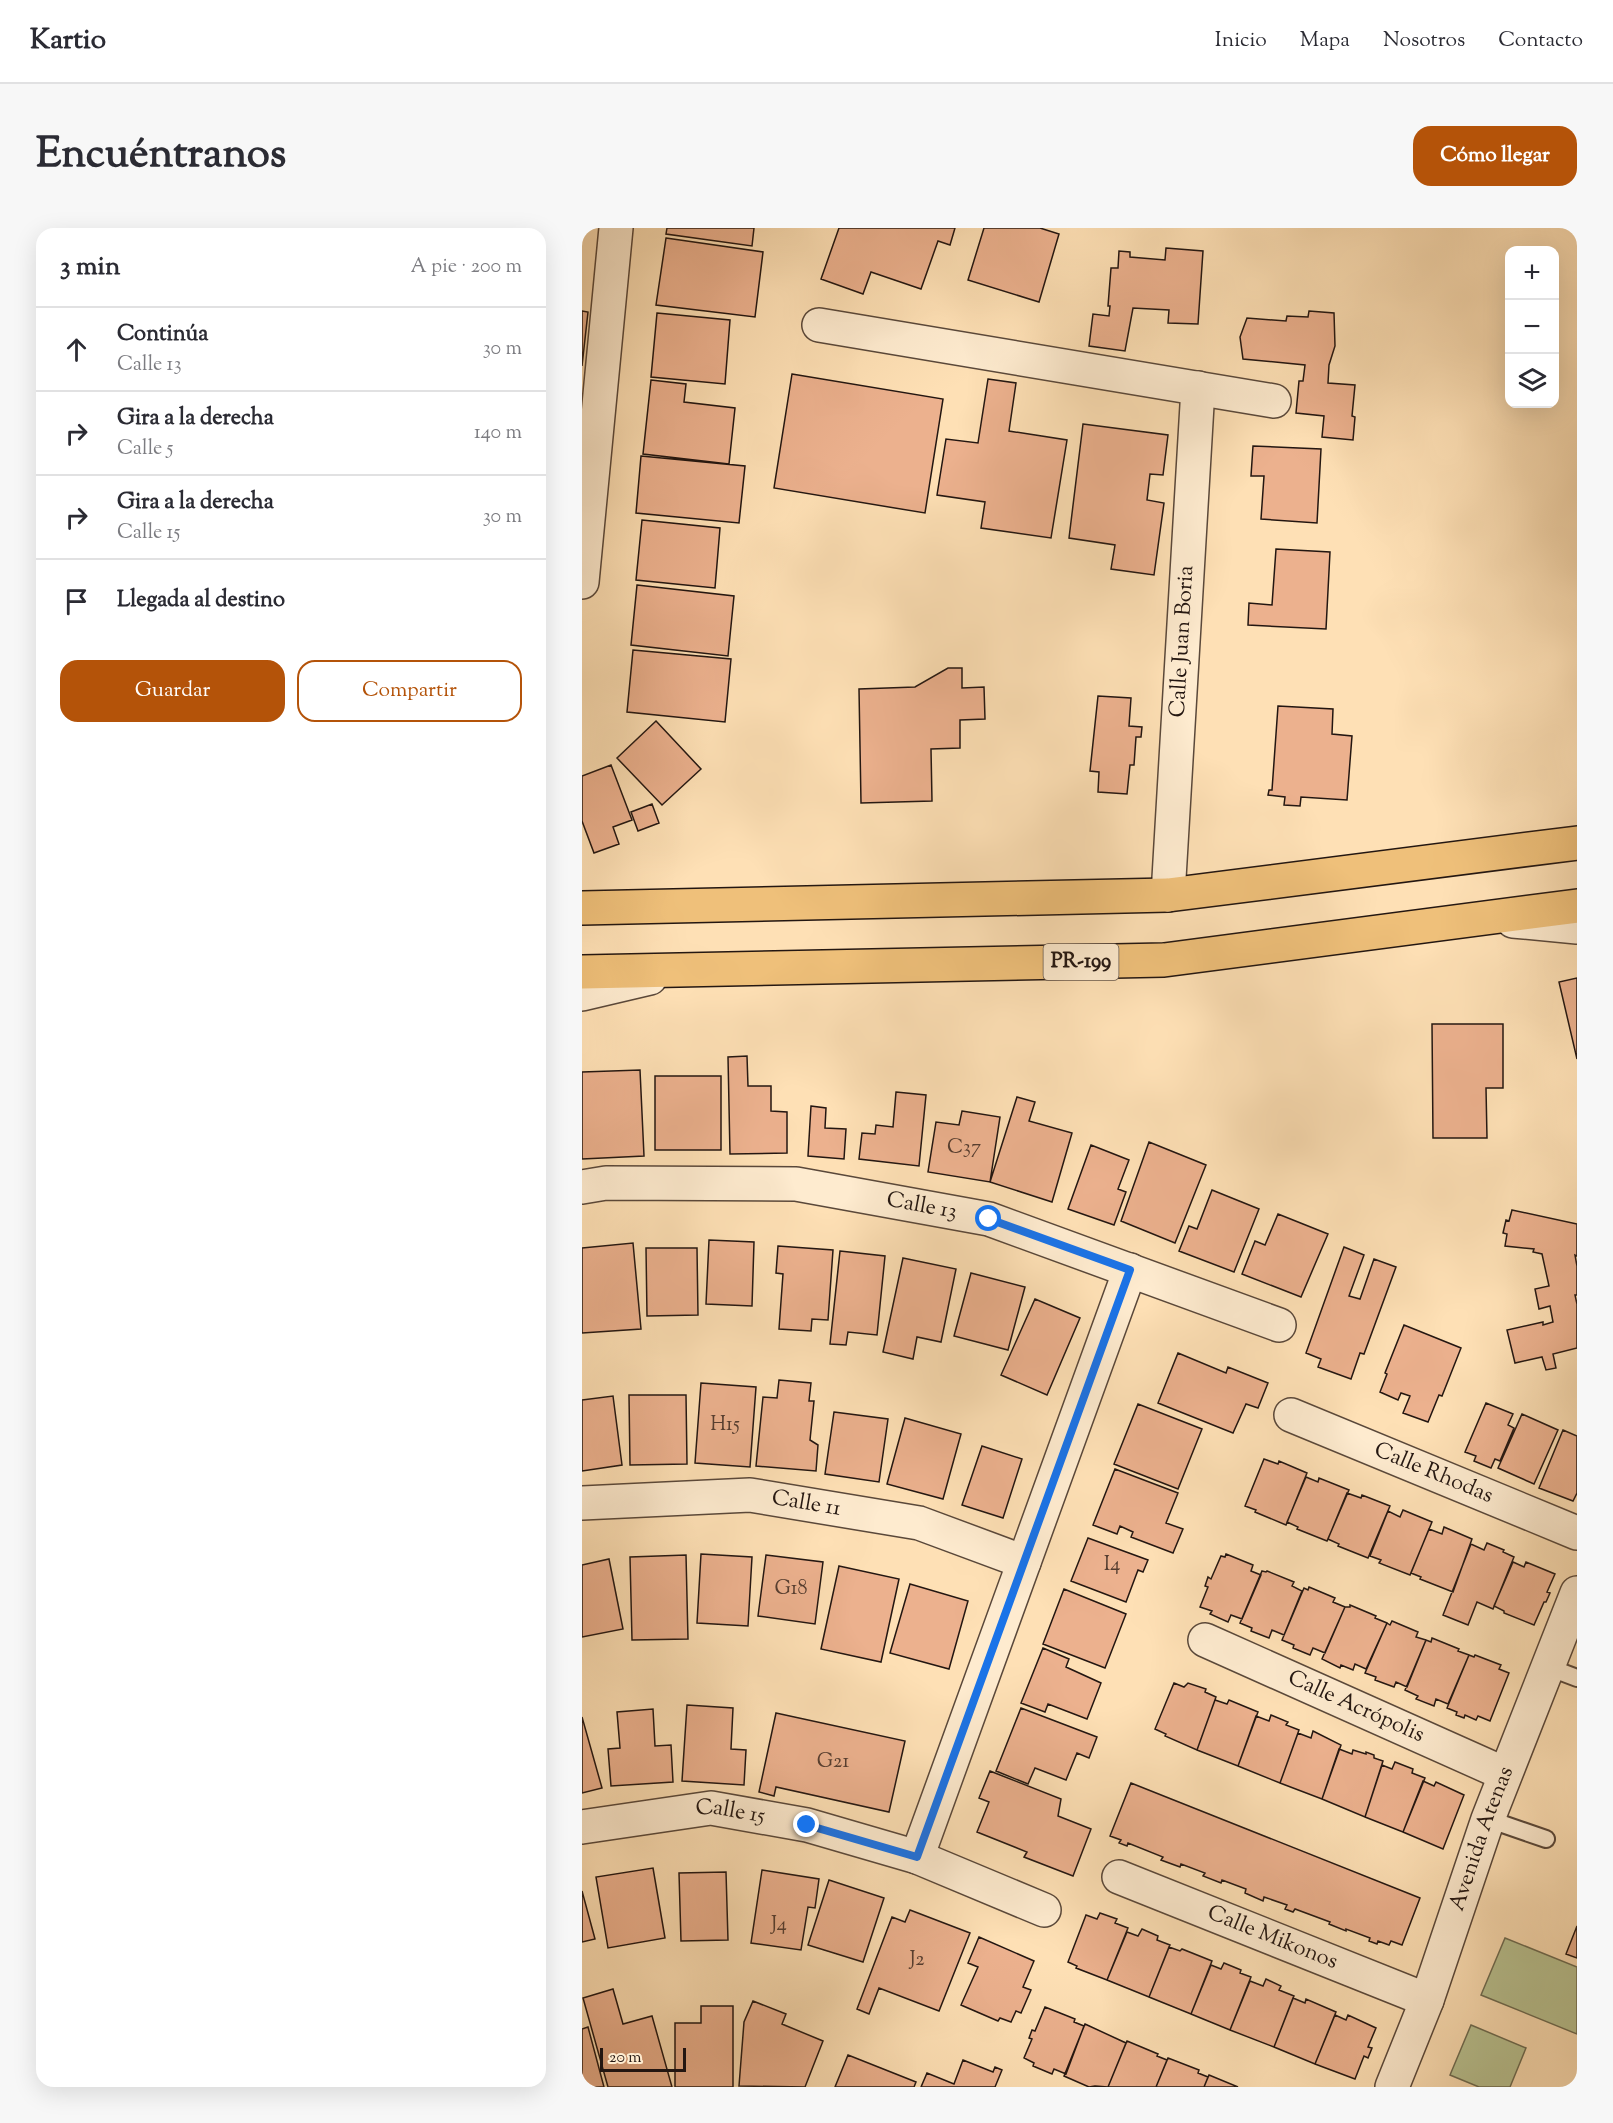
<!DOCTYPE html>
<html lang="es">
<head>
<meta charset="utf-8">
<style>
	:root { --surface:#fff; --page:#f7f7f7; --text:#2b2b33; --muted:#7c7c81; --line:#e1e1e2; --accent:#b45309 }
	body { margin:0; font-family:"Sorts Mill Goudy",serif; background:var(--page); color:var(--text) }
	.controls { position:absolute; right:18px; top:18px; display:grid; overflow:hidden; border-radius:12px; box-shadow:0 6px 24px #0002 }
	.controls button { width:54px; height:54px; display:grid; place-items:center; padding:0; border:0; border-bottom:2px solid var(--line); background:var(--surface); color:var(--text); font:30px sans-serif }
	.scale { position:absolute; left:18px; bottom:15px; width:86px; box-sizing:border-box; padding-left:6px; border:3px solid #231611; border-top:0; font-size:16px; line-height:21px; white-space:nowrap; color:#231611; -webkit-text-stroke:4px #feebcf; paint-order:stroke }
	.stop { position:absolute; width:18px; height:18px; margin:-14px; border:4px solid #1a73e8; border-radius:50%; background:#fff }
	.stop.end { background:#1a73e8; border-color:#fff; box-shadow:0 2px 6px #0008 }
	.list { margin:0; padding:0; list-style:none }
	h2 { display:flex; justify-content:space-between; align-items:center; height:78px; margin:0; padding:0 24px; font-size:26px }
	h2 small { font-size:20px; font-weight:400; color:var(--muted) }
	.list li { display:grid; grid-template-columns:39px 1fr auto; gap:18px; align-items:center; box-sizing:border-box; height:84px; padding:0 24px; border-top:2px solid var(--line) }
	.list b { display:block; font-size:22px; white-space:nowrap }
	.list p { margin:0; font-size:20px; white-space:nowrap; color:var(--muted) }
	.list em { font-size:20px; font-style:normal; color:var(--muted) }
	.actions { display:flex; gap:12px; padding:18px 24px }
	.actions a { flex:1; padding:14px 0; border:2px solid var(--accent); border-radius:18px; text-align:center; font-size:21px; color:var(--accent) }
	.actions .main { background:var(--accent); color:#fff }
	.icon { flex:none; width:33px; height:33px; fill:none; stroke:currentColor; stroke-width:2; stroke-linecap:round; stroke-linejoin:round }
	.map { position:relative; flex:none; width:995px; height:1859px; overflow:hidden; border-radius:18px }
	header { display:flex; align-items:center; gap:36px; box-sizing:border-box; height:84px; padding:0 30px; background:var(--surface); border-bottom:2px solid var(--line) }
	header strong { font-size:28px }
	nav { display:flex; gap:33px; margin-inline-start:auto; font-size:21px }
	.intro { display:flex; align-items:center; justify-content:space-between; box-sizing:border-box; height:144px; padding:0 36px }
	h1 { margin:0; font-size:42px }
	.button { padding:15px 27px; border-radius:18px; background:var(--accent); color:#fff; font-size:21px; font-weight:700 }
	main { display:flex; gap:36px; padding:0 36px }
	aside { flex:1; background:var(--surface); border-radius:18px; box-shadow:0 6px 24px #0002 }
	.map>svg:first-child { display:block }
</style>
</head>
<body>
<header>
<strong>Kartio</strong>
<nav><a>Inicio</a><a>Mapa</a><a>Nosotros</a><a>Contacto</a></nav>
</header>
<div class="intro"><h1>Encuéntranos</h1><a class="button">Cómo llegar</a></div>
<main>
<aside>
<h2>3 min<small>A pie · 200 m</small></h2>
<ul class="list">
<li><svg class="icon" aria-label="ahead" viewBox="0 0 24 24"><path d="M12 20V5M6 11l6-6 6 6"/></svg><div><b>Continúa</b><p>Calle 13</p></div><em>30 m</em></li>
<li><svg class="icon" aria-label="right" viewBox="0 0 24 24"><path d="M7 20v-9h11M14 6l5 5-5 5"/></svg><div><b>Gira a la derecha</b><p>Calle 5</p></div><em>140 m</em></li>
<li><svg class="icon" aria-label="right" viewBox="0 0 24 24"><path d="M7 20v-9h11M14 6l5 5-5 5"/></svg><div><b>Gira a la derecha</b><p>Calle 15</p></div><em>30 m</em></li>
<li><svg class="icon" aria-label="arrive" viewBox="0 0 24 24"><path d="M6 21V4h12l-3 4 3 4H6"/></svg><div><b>Llegada al destino</b></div></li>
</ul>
<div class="actions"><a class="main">Guardar</a><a>Compartir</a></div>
</aside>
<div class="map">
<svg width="995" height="1859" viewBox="0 0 995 1859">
	<rect width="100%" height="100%" fill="#fee0b5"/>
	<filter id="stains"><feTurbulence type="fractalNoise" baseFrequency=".00333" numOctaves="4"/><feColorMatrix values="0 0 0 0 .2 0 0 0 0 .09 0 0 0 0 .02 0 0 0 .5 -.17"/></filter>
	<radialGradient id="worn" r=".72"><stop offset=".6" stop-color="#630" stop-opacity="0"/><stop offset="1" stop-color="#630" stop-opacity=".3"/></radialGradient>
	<!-- green -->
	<path fill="#b9c392" stroke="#6e6c52" stroke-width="1.5" d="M923,1710L995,1739V1806L899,1767Z
		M889,1797L944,1820L928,1859H897L868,1847Z"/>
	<!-- building -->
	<path fill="#ecb18e" stroke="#231611" stroke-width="1.5" d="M85,0H172L170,18L84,6Z
		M257,0H373L368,17L356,13L339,61L289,44L281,66L239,51Z
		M402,0H458L477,6L457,74L386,52Z
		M84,10L181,24L173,89L74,77Z
		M584,20L621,23L616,96L586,95L587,82L551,80L543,123L507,118L511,86L527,88L528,78H526L529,40H536L537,23L548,24V29L583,32Z
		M0,83L6,84L0,138Z
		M727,83L752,85L753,118L747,137L746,155L773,157L770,188L773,189L771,212L740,209L742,188L714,185L717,153H721L723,137L661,131L658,109L665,90L704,93L705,88L726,89Z
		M75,85L148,92L143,156L69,149Z
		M210,146L361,171L343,285L192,260Z
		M406,151L434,155L427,203L485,212L469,310L399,300L403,274L355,267L364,211L396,215Z
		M69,152L104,156L102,174L153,180L147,236L61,226Z
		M501,196L586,207L581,247L568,246L565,272L582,275L572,347L529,341L533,317L487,310Z
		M671,218L739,221L735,295L679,291L682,248H669Z
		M59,228L163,238L157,295L54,285Z
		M60,292L138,300L133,360L54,352Z
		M694,321L748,324L744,401L666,397L667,375L690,377Z
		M55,357L152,368L146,428L49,417Z
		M51,422L149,431L143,494L45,484Z
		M366,440H380V460L402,459L403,491L378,492V520L349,521L350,573L279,575L277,461L333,459Z
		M516,468L549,470L547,498L560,499L559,509H554L552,537H548L545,566L516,564L517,544L508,543Z
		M696,478L751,481L750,506L770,508L765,572L719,569L718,578L702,577L703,569L686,567L687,562H690Z
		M74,493L119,541L80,577L35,530Z
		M29,537L50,592L31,599L37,616L12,625L0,593V548Z
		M70,576L77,595L56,603L49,584Z
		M995,750V831L977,754Z
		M850,796H921V860H904L905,910H851Z
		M165,828L166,858H189V883L205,884V925L148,926L146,829Z
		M58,842L62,928L0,931V844Z
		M73,848H139V922H73Z
		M314,864L344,867L337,938L277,931L280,905L293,906L294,897L311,899Z
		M435,869L453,874L447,893L490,905L470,974L408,954Z
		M229,878L244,880L243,900L264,901L262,931L226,928Z
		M380,883L418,889L408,954L346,944L354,894L377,897Z
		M567,914L624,937L593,1015L539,993Z
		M509,917L547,932L536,961L544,964L532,997L486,981Z
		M630,962L677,981L652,1044L597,1023L607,998L615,1001Z
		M930,982L995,996V1028L993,1027L995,1038V1067H993L995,1076V1120L971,1126L974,1140L964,1142L960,1129L933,1135L925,1102L961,1094V1097L971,1094L968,1078L957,1081L953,1061L967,1058L960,1026L951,1024L952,1021L923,1018L925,1006L921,1005L924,992L927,993Z
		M696,986L746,1006L719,1069L660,1046L673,1013L683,1017Z
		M127,1012L172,1014L170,1078L124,1076Z
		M51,1015L59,1101L0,1105V1020Z
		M196,1018L251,1022L246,1092L230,1091L229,1103L197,1101L201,1046L194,1045Z
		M762,1019L782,1027L767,1068L778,1071L792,1031L814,1039L782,1126L778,1125L769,1151L736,1139L739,1131L724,1125Z
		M64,1020H115L116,1087L65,1088Z
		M258,1023L303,1028L295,1107L266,1104L264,1117L248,1116Z
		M321,1030L374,1041L359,1114L335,1109L331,1131L301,1124Z
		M389,1045L443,1059L426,1122L372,1108Z
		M453,1071L498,1090L465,1167L419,1147Z
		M822,1097L879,1120L860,1168L857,1167L846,1194L821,1185L828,1168L819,1165L816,1172L798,1164L805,1146L803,1145Z
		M596,1125L644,1145L646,1139L686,1155L676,1180L664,1176L651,1205L576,1175Z
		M197,1152L229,1155L227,1173H232L228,1212L236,1217L234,1243L174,1238L181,1169L195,1170Z
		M119,1155L174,1159L168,1239L113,1235Z
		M47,1167H104L105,1236L48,1237Z
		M31,1168L40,1237L0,1243V1172Z
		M904,1175L931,1186L926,1197L932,1200L918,1233L913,1231L909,1240L892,1233L894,1228L883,1224Z
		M556,1176L620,1201L596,1261L532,1236Z
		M252,1184L306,1191L297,1254L243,1246Z
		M940,1186L976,1202L952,1256L916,1240Z
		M323,1190L379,1206L361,1271L305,1256Z
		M981,1202L995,1208V1265L991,1273L957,1260Z
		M400,1218L440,1231L421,1290L380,1277Z
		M682,1231L696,1236L697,1233L725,1245L704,1297L673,1284L674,1282L663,1278Z
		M533,1241L596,1265L584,1295L601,1301L591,1325L549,1309L551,1304L538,1298L535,1306L511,1297Z
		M724,1249L736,1254L737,1250L767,1262L745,1313L715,1301L716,1299L705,1294Z
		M765,1265L779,1270L780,1267L808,1278L786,1330L756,1318L757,1316L746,1311Z
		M821,1282L850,1294L828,1347L797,1335L799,1332L788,1328L806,1283L818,1289Z
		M862,1299L890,1311L871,1364L838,1351L839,1349L829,1345L847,1301L860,1306Z
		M506,1310L566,1332L561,1344L556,1342L544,1374L489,1353Z
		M905,1315L922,1322L921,1324L932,1329L911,1381L895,1374L886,1397L861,1387L889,1316L902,1322Z
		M119,1326L170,1329L166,1398L115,1395Z
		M644,1326L671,1337L669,1343L679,1347L660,1391L649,1387L646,1394L628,1386L630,1383L618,1379L626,1359L623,1358L626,1349L629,1351L639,1328L643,1329Z
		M104,1327L106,1411L50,1412L48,1329Z
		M184,1327L241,1334L233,1396L176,1388Z
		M27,1331L41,1401L0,1409V1337Z
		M931,1334L942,1339L944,1334L973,1346L965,1364L968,1365L964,1374H962L952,1397L922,1385V1383L912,1378Z
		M257,1338L317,1351L299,1434L239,1421Z
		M680,1343L684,1344L685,1343L712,1354L710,1358L720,1363L702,1407L690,1402L687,1410L669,1403L670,1400L658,1395Z
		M328,1356L386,1373L367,1441L308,1425Z
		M727,1359L753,1370L751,1374L763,1379L743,1425L731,1420L728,1427L711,1420L712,1417L700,1412L722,1360L726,1362Z
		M482,1361L544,1386L523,1440L461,1416Z
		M768,1377L794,1388L793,1390L805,1395L784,1441L773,1436L771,1442L759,1437L758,1440L740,1431L763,1379H768Z
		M810,1393L836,1404L834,1409L844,1412L825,1459L814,1454L812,1459L793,1452L794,1449L783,1445L805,1395L808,1397Z
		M850,1410L877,1421L876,1423L887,1427L866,1476L854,1471L852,1478L834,1471L836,1468L823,1462L844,1412L849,1414Z
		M461,1420L487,1431L484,1439L519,1455L505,1491L466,1476L463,1484L439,1475Z
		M887,1427L892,1429L893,1427L919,1437L917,1441L927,1445L908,1493L896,1488L894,1492L883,1487L882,1490L874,1487L875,1484L865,1480Z
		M592,1455L602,1459L606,1455L624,1461L623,1464L634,1469L615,1522L583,1508L584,1506L573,1501Z
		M633,1472L645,1476L647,1472L676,1484L656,1538L615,1522Z
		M105,1477L151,1480L149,1521L164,1522L162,1557L100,1553Z
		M439,1480L515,1509L507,1530L495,1525L484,1552L453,1540L446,1556L414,1543Z
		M71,1481L73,1518L89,1517L91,1554L29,1558L26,1521L38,1520L35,1484Z
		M194,1485L323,1513L307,1584L194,1559L192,1568L177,1564Z
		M689,1487L706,1494L704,1497L717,1502L698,1555L656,1538L674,1488L687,1493Z
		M0,1489L20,1560L0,1565Z
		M731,1503L759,1517L740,1571L698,1555L716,1505L729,1510Z
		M757,1521L770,1526L771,1522L784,1526V1524L792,1527V1530L801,1533L783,1589L740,1571Z
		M813,1534L831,1541L830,1545L843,1550L821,1604L783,1589L800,1537L810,1541Z
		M408,1543L479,1571L476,1588L509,1601L491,1648L442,1629L445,1624L395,1604L407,1574L397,1570Z
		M841,1553L852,1558L854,1554L882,1567L861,1621L821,1604Z
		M549,1555L838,1670L820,1717L809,1713L807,1717L796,1713L795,1716L787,1713L788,1710L764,1701V1703L747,1696L748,1694L713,1681L711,1684L703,1681L705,1677L682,1669L681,1673L663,1665L664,1661L640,1652L639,1655L621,1648L623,1645L599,1636L598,1639L579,1632L581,1629L546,1615L545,1618L537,1615L539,1612L528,1608Z
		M71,1640L83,1710L26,1720L14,1649Z
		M180,1642L237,1651L233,1680L226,1679L219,1722L169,1715Z
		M144,1644L146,1712L99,1713L97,1645Z
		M247,1652L302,1670L281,1734L226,1717Z
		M0,1663L13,1711L0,1714Z
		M328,1682L388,1705L357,1783L297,1760L287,1786L275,1781L310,1689L323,1694Z
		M518,1685L535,1691L533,1695L546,1700L525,1752L494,1740L495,1738L486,1734L504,1687L515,1691Z
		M995,1698V1730L984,1726Z
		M560,1701L576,1708L575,1712L588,1717L567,1769L525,1752L545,1704L556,1708Z
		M397,1709L452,1733L441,1759L449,1762L439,1785L434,1783L429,1794L418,1790L416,1793L379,1777L396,1739L386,1735Z
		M587,1719L598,1723L600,1721L630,1733L609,1786L567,1769Z
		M642,1735L659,1742L658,1745L669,1749L648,1802L609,1786L629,1737L639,1741Z
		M684,1751L699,1758L697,1762L712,1768L692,1819L648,1802L668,1753L681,1758Z
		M31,1761L41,1796L70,1788L90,1859H26L1,1770Z
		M711,1770L723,1775L724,1771L754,1784L733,1836L692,1819Z
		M171,1773L204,1786L200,1796L241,1813L223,1859L157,1858L162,1794Z
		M119,1778H151V1859H93V1795H119Z
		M463,1779L493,1791L492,1794L502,1798L484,1846L472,1841L470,1846L451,1838L452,1835L442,1830L450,1811L447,1810L450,1802L453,1803Z
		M753,1787L764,1792L766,1787L794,1800L786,1819L790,1820L786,1830L782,1828L773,1851L733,1836Z
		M503,1796L544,1815L526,1859L513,1858L507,1859L482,1848Z
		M6,1799L22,1859H0V1801Z
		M545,1813L576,1826L575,1828L585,1832L574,1859H526Z
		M266,1827L334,1854L332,1859H253Z
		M586,1830L617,1842L616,1845L626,1849L622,1859H574Z
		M381,1832L411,1844L413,1839L420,1842L413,1859H339L345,1845L372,1856Z
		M627,1847L656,1859H622Z"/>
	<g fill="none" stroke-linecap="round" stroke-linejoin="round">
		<defs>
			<path id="service" d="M966,1439L995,1450
				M906,1591L964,1611"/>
			<g id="minor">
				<path d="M237,97L692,173"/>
				<path d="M0,354L34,0"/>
				<path id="s1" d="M586,667L616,160"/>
				<path d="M931,693L995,699"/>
				<path d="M0,766L68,750"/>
				<path id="s2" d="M0,959L24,955L214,956L407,991L697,1097"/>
				<path id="s3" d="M709,1187L995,1305"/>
				<path id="s4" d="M0,1275L168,1267L337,1295L442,1334"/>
				<path id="s5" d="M623,1412L923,1546"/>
				<path id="s6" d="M0,1599L129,1580L225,1597L335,1629L462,1682"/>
				<path d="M335,1629L548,1042"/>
				<path id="s7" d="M537,1649L845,1772"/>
				<path id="s8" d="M810,1859L845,1772L906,1591L995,1365"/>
			</g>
			<path id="primary" d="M0,680L586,667L995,615
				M0,744L582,732L995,678"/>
		</defs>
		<!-- service casing -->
		<use href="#service" stroke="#5a483a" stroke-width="20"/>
		<!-- minor casing -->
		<use href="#minor" stroke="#5a483a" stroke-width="36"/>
		<!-- primary casing -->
		<use href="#primary" stroke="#231611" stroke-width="36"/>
		<!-- service -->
		<use href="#service" stroke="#feebcf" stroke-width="16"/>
		<!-- minor -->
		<use href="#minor" stroke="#feebcf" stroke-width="33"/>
		<!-- primary -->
		<use href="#primary" stroke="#efc07a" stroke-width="33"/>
	</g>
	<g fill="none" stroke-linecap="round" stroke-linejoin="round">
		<!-- route -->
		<path stroke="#1a73e8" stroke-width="8" d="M225,1597L335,1629L548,1042L407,991"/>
	</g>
	<g text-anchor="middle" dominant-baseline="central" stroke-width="4.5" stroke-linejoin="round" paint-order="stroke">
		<!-- number labels -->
		<g font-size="20" fill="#553d30">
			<text x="382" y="920">C37</text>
			<text x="143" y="1197">H15</text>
			<text x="530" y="1337">I4</text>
			<text x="209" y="1361">G18</text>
			<text x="251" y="1534">G21</text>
			<text x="197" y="1697">J4</text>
			<text x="335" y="1732">J2</text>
		</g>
		<!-- shield labels -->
		<rect fill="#feebcf" stroke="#65564a" stroke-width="1.5" x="461.5" y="716" width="75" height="36" rx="4.5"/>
		<g font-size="21" font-weight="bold" fill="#231611">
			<text x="499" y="734">PR-199</text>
		</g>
		<!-- street labels -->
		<g font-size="22" fill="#231611" stroke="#feebcf">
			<text stroke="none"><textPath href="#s1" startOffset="254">Calle Juan Boria</textPath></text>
			<text stroke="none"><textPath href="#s2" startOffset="342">Calle 13</textPath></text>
			<text stroke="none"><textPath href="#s3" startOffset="154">Calle Rhodas</textPath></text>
			<text stroke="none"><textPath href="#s4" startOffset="225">Calle 11</textPath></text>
			<text stroke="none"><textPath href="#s5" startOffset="165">Calle Acrópolis</textPath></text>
			<text stroke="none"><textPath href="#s6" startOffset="150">Calle 15</textPath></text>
			<text stroke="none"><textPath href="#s8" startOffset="264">Avenida Atenas</textPath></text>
			<text stroke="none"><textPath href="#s7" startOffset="165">Calle Mikonos</textPath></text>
		</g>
	</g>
	<rect width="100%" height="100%" filter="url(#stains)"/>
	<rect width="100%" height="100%" fill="url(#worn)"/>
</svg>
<div class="controls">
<button>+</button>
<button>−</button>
<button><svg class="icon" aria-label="layers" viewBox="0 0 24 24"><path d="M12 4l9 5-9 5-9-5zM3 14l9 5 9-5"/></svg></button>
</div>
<div class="scale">20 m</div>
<div class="stop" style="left:407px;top:991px"></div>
<div class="stop end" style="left:225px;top:1597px"></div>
</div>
</main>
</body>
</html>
